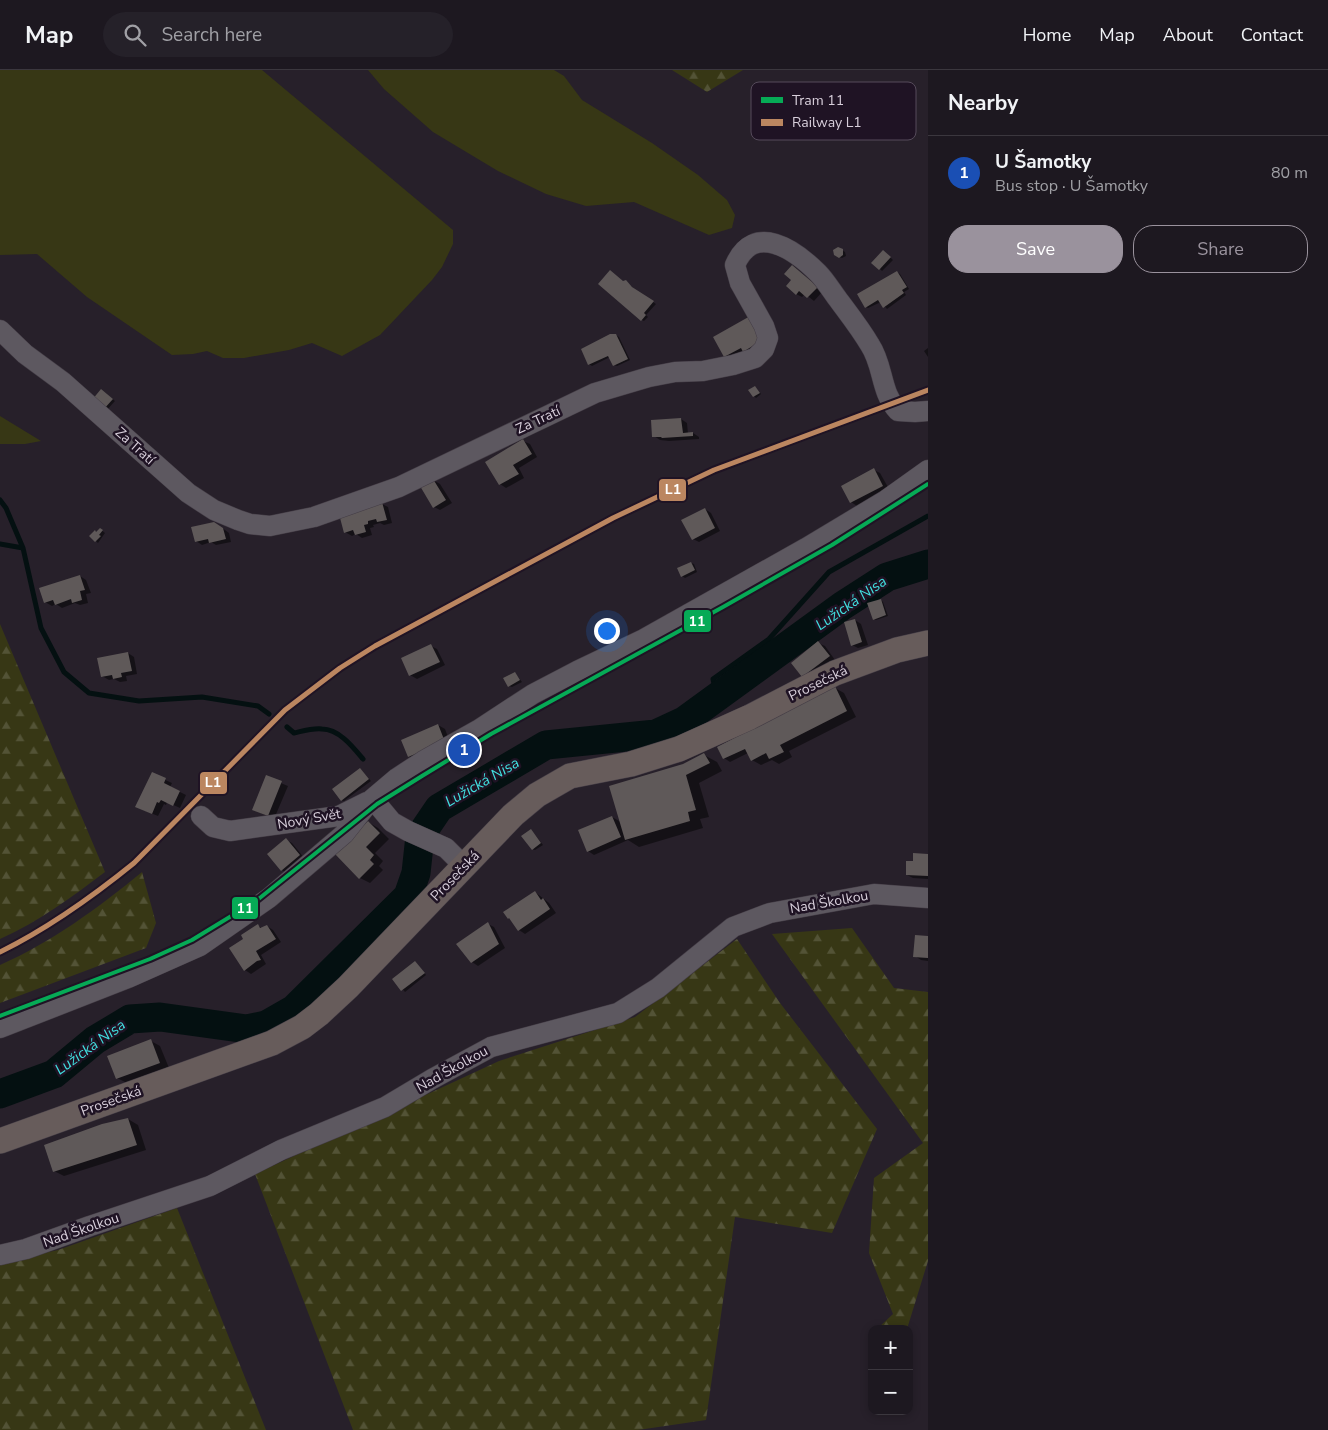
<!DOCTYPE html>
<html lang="en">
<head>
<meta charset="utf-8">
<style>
	:root { --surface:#1d1820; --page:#252129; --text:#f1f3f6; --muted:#a0a0a5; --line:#3b373e; --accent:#9a929d }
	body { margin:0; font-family:"Nunito Sans",sans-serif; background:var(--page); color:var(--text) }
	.controls { position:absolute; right:15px; bottom:15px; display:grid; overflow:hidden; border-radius:10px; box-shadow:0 2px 8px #0003 }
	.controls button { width:45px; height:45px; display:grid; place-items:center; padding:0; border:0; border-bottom:1px solid var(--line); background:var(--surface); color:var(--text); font:25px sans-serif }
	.you { position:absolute; left:606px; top:560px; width:18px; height:18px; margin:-12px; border:4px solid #fff; border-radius:50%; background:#1a73e8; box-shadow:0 0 0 8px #1a73e833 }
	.badge { display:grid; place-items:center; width:32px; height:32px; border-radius:50%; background:var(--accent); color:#fff; font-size:16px; font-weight:700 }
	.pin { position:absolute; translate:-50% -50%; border:2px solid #fff; box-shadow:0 1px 5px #0006 }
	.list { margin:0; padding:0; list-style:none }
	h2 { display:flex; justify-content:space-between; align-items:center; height:65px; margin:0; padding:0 20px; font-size:21px }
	h2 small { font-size:16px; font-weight:400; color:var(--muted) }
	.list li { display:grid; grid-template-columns:32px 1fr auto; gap:15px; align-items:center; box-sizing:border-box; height:75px; padding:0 20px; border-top:1px solid var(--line) }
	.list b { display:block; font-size:19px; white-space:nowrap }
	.list p { margin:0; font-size:16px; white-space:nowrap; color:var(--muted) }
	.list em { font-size:16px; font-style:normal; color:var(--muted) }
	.actions { display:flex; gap:10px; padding:15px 20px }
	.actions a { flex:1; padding:11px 0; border:1px solid var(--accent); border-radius:20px; text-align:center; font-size:18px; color:var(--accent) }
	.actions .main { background:var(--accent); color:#fff }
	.icon { flex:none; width:28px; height:28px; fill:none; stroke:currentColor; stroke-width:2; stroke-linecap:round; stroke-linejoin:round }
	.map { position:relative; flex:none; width:928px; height:1360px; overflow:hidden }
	header { display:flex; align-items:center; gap:30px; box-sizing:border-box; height:70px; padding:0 25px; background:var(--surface); border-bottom:1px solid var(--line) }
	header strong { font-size:24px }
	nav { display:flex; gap:28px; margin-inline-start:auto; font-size:18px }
	.search { width:350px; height:45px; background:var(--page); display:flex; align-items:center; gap:12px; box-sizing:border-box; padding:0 18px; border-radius:28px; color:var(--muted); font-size:19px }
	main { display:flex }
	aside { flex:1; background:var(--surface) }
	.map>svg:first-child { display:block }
</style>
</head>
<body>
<header>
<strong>Map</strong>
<div class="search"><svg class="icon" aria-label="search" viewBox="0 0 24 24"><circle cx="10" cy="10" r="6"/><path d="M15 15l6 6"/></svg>Search here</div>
<nav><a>Home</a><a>Map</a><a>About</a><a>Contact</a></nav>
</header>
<main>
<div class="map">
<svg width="928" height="1360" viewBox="0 0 928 1360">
	<defs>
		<pattern id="forest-firs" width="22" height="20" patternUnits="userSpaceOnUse" patternTransform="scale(1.25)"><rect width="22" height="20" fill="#373715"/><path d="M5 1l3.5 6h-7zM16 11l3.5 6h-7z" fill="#535336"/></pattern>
	</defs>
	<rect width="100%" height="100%" fill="#27202a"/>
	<!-- green -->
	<path fill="#373715" d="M0,0H262L453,160V174L442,197L432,210L380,265L342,286L312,273L289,280L244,288H223L207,281L193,284L172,285L87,227L37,184L0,185Z
		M368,0H554L564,6L582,30L652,73L698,105L727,130L735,145L732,158L709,165L634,132L586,136L546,124L498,101L433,62L384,19Z
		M0,346L41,371L25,374H0Z"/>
	<!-- forest -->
	<path fill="url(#forest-firs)" d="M672,0H743L707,22Z
		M0,554L105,802C72,827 38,852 0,869Z
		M142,802L156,853L146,878L0,933V895C52,872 98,838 142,802Z
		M852,858L894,918L928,922V1191L907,1259H877L893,1244L869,1183L874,1108L923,1073L772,864Z
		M737,869L780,933L877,1059L832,1163L735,1147L706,1350L638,1360H353L255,1104L499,991L635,947Z
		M177,1138L266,1360H0V1193L58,1180Z"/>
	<!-- shadow -->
	<path fill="#0007" d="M838,178L845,182L846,186L842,188L835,185Z
		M886,183L893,190L882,201L880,199Z
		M792,196L823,221L814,231L805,224L802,227L796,224Z
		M897,202L900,204L909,219L904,222L906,225L887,239L881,232L868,238L866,237Z
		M626,211L635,220L656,234L646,245L648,247L644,251L642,250L623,212Z
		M762,252L773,272L735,292L725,286Z
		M616,265L619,267L630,290L617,296L614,295L610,287L592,296L589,294Z
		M928,278V287L924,281Z
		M755,317L761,324L756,328L754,326Z
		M104,322L115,331L106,341Z
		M681,349L687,353L688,364L693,363L699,367V369L669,371L660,370L654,366Z
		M523,371L530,374L537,387L519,398L524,408L506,418L500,414Z
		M874,400L880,403L889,419L857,436L851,432Z
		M433,410L440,414L452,433L440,440L434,437Z
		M382,434L388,437L392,453L384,455L380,453L373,455L374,457L370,458L372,465L362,468L356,464L352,466L345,462Z
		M705,439L711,443L720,461L699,472L693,469Z
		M221,457L229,463L231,472L216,475L211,472L202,475L196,471Z
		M100,459L105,463L98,473L91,466Z
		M691,493L694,494L697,502L685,508L682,506Z
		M80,506L86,510L91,523L86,524L88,533L80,535L75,533L62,538L56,534L52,536L45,532Z
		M881,530L883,532L888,546L876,550L874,549Z
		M855,550L861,554L868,575L858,578L852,575Z
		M818,573L825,576L835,590L803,606Z
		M431,576L437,579L445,595L417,609L410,605Z
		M128,583L134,587L137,604L126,606L127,611L120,612L114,609L109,610L102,606Z
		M515,603L522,612L512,617L509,616Z
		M835,618L844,623L856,647L789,681L792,687L779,694L772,690L761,695L752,690L748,683L730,692L724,688Z
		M438,655L445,659L451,675L416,690L409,686Z
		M704,685L717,692L722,701L699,713L709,747L700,749L703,758L639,777L628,770L594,785L588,781L612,747L621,752L683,695Z
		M360,699L371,711L344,731L341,730Z
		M152,704L172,713L170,717L186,725L180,738L167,732L166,735L164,734L158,746L143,740Z
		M266,707L288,716L274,749L254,740Z
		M368,752L378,758L389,769L375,783L383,791L379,796L383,800L370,813L360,808Z
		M531,760L543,775L535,780L532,779Z
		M286,770L292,773L305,789L288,804L282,800Z
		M915,784L928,785V809L913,808L907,805L914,793Z
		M535,822L549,833L556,843L525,864L519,860L512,850L509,848Z
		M488,854L494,857L505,878L478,896L472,892Z
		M258,856L262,858L267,856L273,860L281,872L261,885L266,894L251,904L245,900V869Z
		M917,866L928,867V891L921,890L915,886Z
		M415,892L426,905L405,922L394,909Z
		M151,971L160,976L169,998L127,1013L117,1008Z
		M128,1049L138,1055L146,1080L64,1106L54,1101Z"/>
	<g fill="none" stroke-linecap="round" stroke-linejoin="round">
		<!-- stream -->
		<path stroke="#041011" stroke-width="5" d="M0,430L6,438L23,478
			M0,474L23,478L41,558L64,602L89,623L139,631L202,627L258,636L269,644
			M717,628L713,609L769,569L829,502L928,446
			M287,657L294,663C303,661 313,658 322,659C339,659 353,677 363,689"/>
		<!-- river -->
		<path stroke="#041011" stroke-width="29" d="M0,1024L54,1004L95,970L130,949L160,947L247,959L266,955L294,939L408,826L416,803L420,766L439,738L546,675L656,664L684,651L842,536L887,507L928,494"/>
	</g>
	<!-- building -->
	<path fill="#5f5959" d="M838,177L843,179V185L839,188L834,185L833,180Z
		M883,180L891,187L879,200L871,193Z
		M792,195L818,217L807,228L799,221L796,225L786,216L791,210L784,204Z
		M610,200L623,211L626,210L632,217L654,231L644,243L646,245L641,251L598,214Z
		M897,201L907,217L902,220L904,223L883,238L878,230L865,238L857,224Z
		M752,245L759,272L743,282L741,278L724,287L713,267Z
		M610,264H616L628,289L613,296L608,286L588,295L581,279Z
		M755,316L760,323L753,327L748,320Z
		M101,319L113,329L103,340L92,330Z
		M681,348L683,363L693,362V366L662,368L661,367H652L651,350Z
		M523,369L532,384L513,395L519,404L499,415L485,392Z
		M874,398L883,416L850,433L841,416Z
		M433,409L446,430L433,438L420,416Z
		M382,432L387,450L377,452L376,449L368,451V454L364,455L366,462L355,465L353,460L344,463L339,444Z
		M705,438L715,458L692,470L681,450Z
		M214,452L223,458L226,469L209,473L208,469L195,472L191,457Z
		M100,458L103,460L99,465L101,466L95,472L89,466L95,460L96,462Z
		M691,492L695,500L681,507L677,498Z
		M80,505L85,520L80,521L82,530L72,533L71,529L55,535L53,530L44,533L39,518Z
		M881,529L886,545L873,550L867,533Z
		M855,549L862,572L851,576L844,552Z
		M818,571L830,586L802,607L791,593Z
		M431,574L440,592L409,606L401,588Z
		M128,582L132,601L121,603L122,607L113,609L112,605L101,607L97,588Z
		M515,602L520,610L508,617L503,608Z
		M835,616L847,641L780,675L784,682L769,689L766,683L751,691L745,679L723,689L717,677Z
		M438,654L445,672L408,687L401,670Z
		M704,683L710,693L686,705L696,740L688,742L690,751L625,770L609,716L683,694Z
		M360,698L369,709L341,731L332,719Z
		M152,702L166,708L164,713L180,721L173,736L161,730L159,733L157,732L152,744L135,737Z
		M266,705L282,711L268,746L252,740Z
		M612,746L621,767L587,782L578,760Z
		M368,751L380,763L366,777L374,785L370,790L374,794L359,809L335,784Z
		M531,759L541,773L532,780L521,766Z
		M286,768L300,785L281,801L267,784Z
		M913,783L928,784V806L906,805V791H913Z
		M535,821L541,830L543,828L550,839L518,861L509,848L508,849L503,842Z
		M488,852L499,874L471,893L456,874Z
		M258,854L260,858L267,855L276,869L256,881L261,890L257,891L244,901L229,878L243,869L241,865Z
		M915,865L928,866V888L913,887Z
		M415,891L425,903L401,921L392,909Z
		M151,969L160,993L116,1009L107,986Z
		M128,1048L137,1075L53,1102L44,1075L102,1054Z"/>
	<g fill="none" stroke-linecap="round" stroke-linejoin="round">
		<defs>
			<path id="minor" d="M0,260L25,284L63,312L188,423L214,440L238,450L250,454L270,456L314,447L399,417L595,323L649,307L675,302L703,301L733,295L755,288L764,279L768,268L764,256L740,213L735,195C754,151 795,180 818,203C825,210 831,220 837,228C848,243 860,258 870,275C884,296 880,322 898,341L915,342L928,341
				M371,730L377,734L392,752L408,761L446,778L464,796
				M201,746L213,757L230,761L339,746L367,732
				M0,958L128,908L200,876L269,828L344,764L371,730L397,708L423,691L478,660L533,624L577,601L644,569L806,478L886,430L928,400
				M0,1185L26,1179L90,1156L210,1116L281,1080L385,1037L432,1009L491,977L618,943L658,918L733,857L770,843L874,824L928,828"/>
			<path id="major" d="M0,1071L272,973L302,957L319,944L348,917L513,745L537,725L570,706L631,694L679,679L750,647L835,603L897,580L928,573"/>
		</defs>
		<!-- minor casing -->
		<use href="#minor" stroke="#443d46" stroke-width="21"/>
		<!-- major casing -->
		<use href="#major" stroke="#443d46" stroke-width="26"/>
		<!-- minor -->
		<use href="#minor" stroke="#5d5860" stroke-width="20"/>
		<!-- major -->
		<use href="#major" stroke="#675c5b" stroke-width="25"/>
		<defs>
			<path id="rail-1" d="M0,882C49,858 92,827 134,793L285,640L340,598L375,576L613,448L714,400L928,320"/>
		</defs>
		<!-- rail-1 casing -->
		<use href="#rail-1" stroke="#1f1324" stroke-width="9"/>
		<!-- rail-1 -->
		<use href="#rail-1" stroke="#bb8660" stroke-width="5"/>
		<defs>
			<path id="tram-1" d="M0,946L150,889L192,870L256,831L377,734L422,706L491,664L723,537L832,475L928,414"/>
		</defs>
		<!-- tram-1 casing -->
		<use href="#tram-1" stroke="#1f1324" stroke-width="8"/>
		<!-- tram-1 -->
		<use href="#tram-1" stroke="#06aa56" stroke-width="4"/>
	</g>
	<g text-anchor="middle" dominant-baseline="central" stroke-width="5" stroke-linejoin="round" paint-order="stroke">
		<!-- street labels -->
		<g font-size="14" fill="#d8cfdb" stroke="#1f1324">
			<text transform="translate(538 350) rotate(-25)">Za Tratí</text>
			<text transform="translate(135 376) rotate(42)">Za Tratí</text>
			<text transform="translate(818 613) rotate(-26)">Prosečská</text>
			<text transform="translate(309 749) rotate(-10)">Nový Svět</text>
			<text transform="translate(455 806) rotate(-46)">Prosečská</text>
			<text transform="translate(829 832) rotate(-10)">Nad Školkou</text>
			<text transform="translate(452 999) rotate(-29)">Nad Školkou</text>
			<text transform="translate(111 1031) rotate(-20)">Prosečská</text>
			<text transform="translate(81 1160) rotate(-19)">Nad Školkou</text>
		</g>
		<!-- water labels -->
		<g font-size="15" font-style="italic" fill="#41dfe0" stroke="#1f1324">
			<text transform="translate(851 533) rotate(-35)">Lužická Nisa</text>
			<text transform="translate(482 712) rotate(-30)">Lužická Nisa</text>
			<text transform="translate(90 977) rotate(-36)">Lužická Nisa</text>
		</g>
	</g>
	<!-- legend -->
	<rect x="751" y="12" width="165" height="58" rx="8" fill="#1f1324" stroke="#564b5b" stroke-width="1"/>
	<rect x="761" y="27" width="22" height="6" fill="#06aa56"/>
	<rect x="761" y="49" width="22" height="7" fill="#bb8660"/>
	<g font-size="14" fill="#d8cfdb">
		<text x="792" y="35">Tram 11</text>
		<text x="792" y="57">Railway L1</text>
	</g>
	<g stroke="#1f1324" stroke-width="2">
		<rect x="658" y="408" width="29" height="24" rx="5" fill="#bb8660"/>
		<rect x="683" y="539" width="29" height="24" rx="5" fill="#06aa56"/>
		<rect x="199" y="701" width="29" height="24" rx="5" fill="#bb8660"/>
		<rect x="231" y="826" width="28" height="24" rx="5" fill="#06aa56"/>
	</g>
	<g font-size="14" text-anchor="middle" font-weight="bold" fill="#fff">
		<text x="673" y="424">L1</text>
		<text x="697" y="556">11</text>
		<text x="213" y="717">L1</text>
		<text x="245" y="843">11</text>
	</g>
</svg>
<div class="controls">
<button>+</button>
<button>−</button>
</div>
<div class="you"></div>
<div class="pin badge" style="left:464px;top:680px;background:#1a4fb4">1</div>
</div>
<aside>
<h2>Nearby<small></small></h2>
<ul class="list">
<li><span class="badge" style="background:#1a4fb4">1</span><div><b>U Šamotky</b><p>Bus stop · U Šamotky</p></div><em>80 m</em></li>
</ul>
<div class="actions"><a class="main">Save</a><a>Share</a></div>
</aside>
</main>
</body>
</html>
